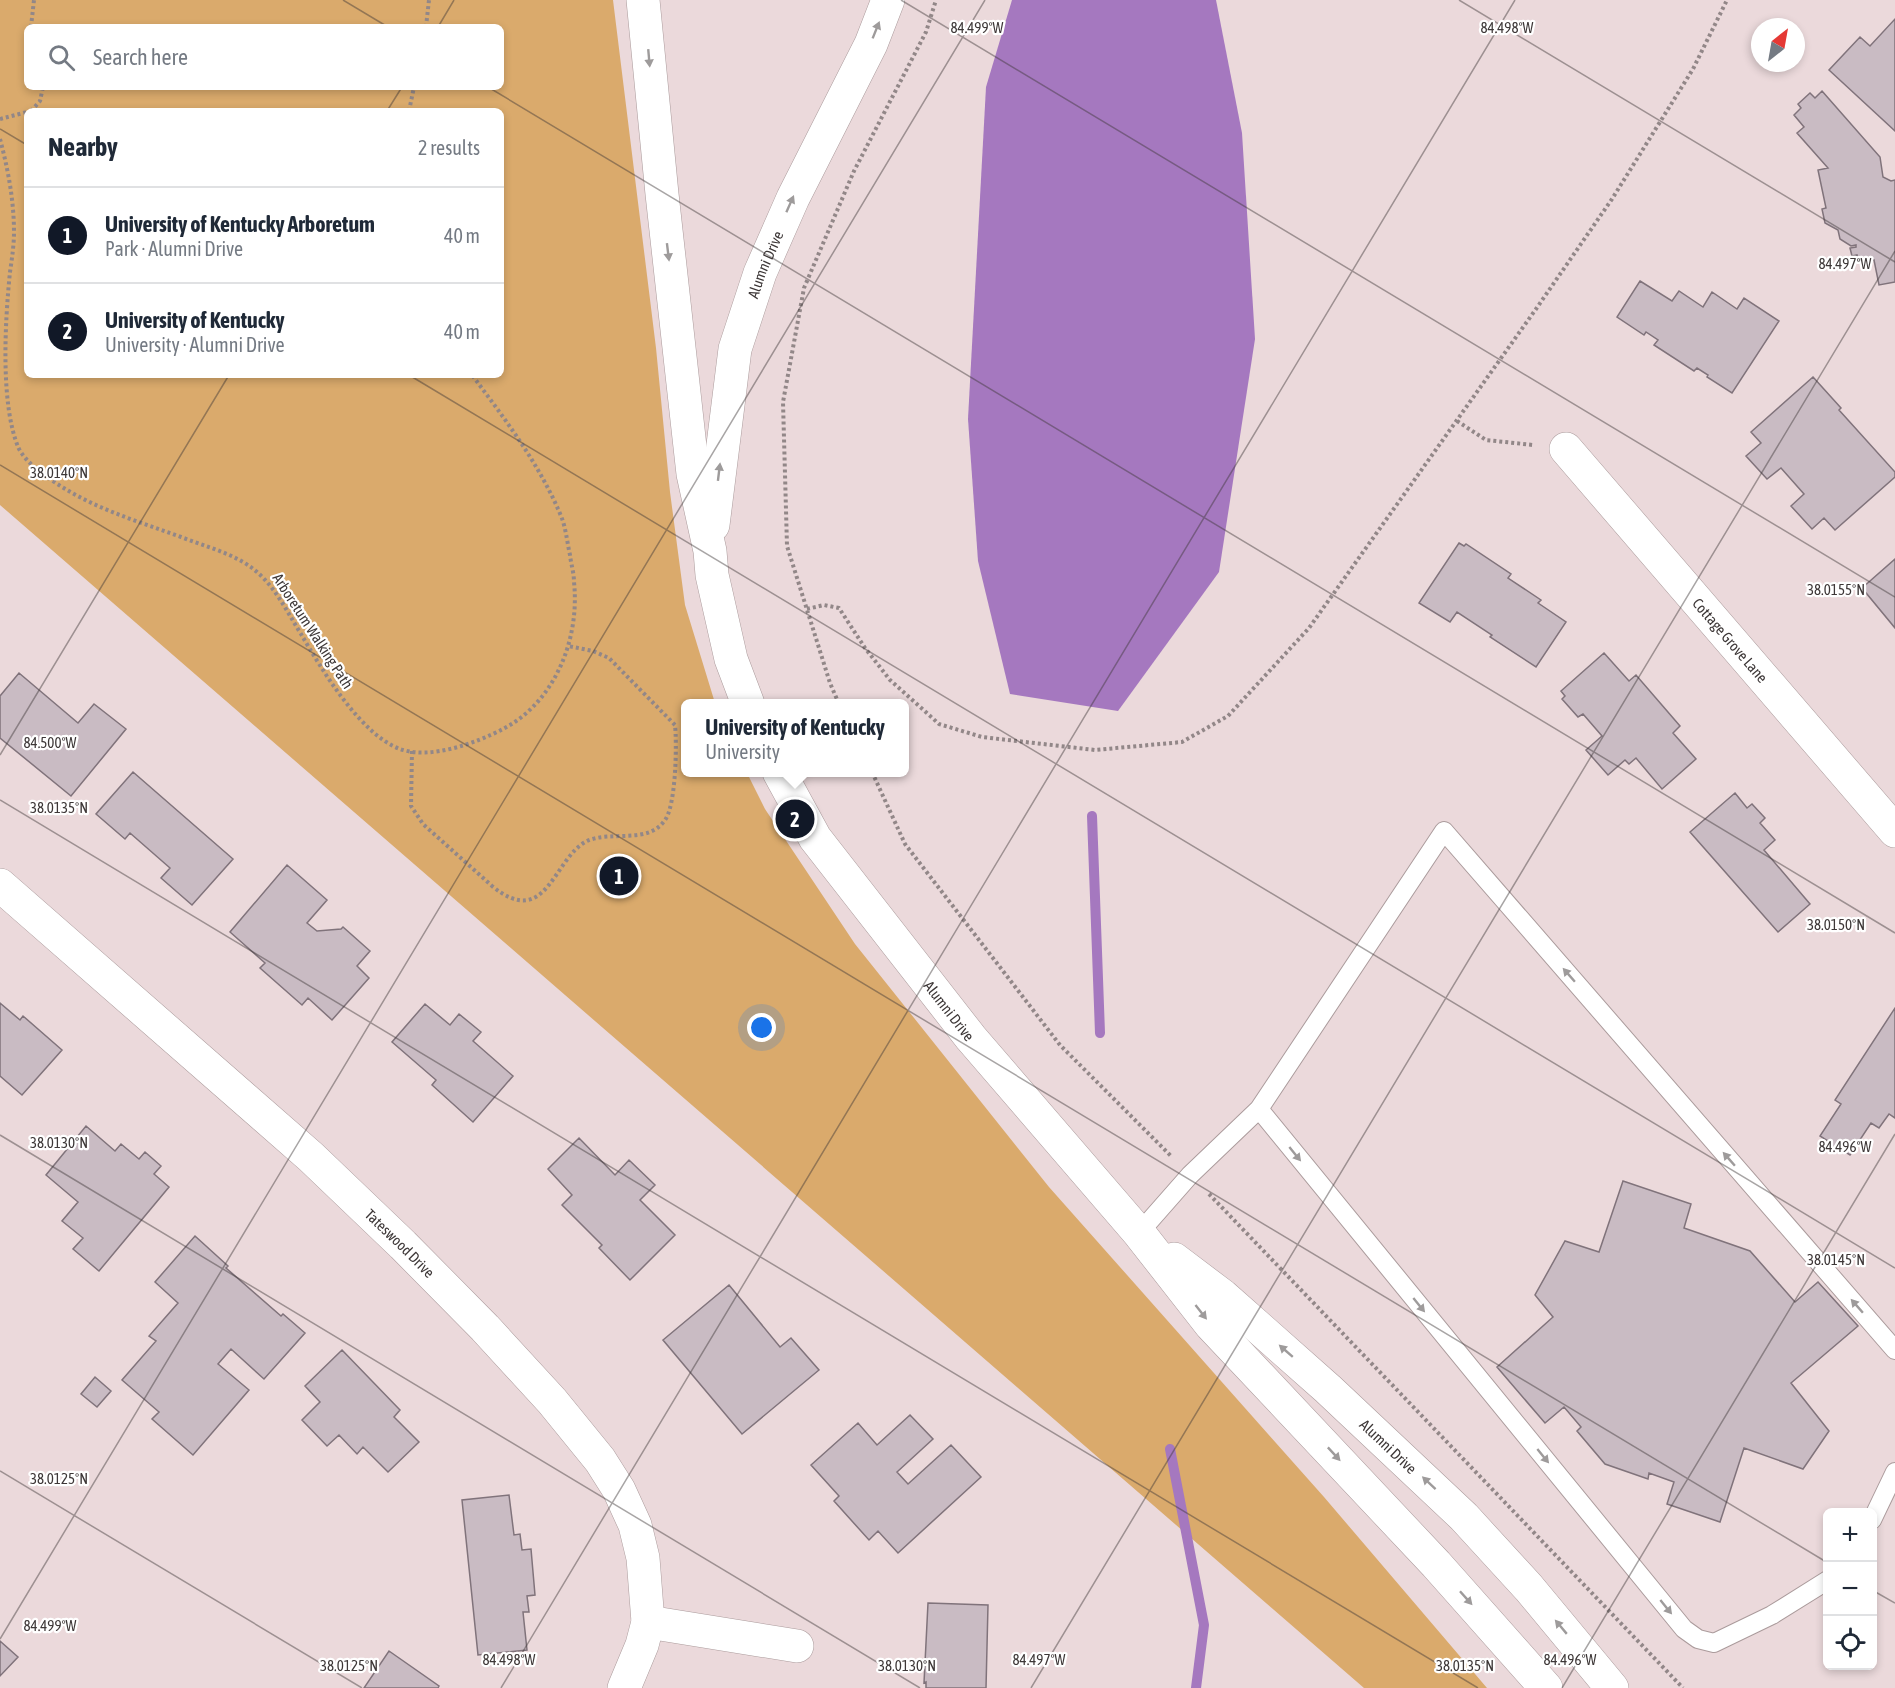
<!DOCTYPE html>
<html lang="en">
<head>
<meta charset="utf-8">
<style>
	:root { --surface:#fff; --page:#f6f6f7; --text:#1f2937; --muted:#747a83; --line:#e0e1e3; --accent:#111827 }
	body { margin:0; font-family:"Asap Condensed",sans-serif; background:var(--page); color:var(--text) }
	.controls { position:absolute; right:18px; bottom:18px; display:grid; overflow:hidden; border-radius:9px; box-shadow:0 3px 9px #0003 }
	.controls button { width:54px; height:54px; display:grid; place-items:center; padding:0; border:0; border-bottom:2px solid var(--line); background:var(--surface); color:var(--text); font:30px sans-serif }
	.compass { position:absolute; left:1751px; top:18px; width:54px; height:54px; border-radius:50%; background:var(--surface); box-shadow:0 3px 9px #0003; rotate:31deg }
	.you { position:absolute; left:762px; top:1028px; width:21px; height:21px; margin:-15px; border:4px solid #fff; border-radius:50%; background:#1a73e8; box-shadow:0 0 0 9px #1a73e833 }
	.badge { display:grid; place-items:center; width:39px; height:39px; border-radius:50%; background:var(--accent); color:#fff; font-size:20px; font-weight:700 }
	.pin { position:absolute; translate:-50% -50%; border:3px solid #fff; box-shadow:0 2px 6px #0006 }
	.popup { position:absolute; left:681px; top:699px; width:228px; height:78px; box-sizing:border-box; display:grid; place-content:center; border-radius:9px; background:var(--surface); filter:drop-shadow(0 2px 4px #0005); font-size:20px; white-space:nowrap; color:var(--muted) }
	.popup b { font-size:22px; color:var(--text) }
	.popup::after { content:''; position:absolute; left:50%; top:100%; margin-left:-12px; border:12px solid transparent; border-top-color:var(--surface) }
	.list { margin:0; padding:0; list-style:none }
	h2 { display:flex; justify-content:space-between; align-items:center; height:78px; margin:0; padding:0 24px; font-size:26px }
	h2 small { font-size:20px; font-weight:400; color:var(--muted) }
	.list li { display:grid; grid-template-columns:39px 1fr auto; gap:18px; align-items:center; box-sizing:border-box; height:96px; padding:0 24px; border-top:2px solid var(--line) }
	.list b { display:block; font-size:22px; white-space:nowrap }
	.list p { margin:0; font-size:20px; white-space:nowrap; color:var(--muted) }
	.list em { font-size:20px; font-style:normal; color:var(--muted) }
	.icon { flex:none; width:33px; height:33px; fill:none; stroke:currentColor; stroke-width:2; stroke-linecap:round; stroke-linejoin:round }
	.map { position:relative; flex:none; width:1895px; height:1688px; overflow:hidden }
	.search { position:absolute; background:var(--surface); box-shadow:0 3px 9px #0003; left:24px; top:24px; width:480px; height:66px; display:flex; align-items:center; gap:15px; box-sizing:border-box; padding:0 21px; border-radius:9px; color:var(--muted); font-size:22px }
	.panel { position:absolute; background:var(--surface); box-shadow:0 3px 9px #0003; left:24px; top:108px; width:480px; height:270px; border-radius:9px }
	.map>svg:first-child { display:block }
</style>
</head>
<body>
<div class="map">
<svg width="1895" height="1688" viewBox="0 0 1895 1688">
	<rect width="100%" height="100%" fill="#ebd9db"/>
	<!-- green -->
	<path fill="#daaa6c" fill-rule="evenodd" d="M0,0H613L656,348L670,492L685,605L715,703L686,704V772L747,773L765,809L855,944L1049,1187L1324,1497L1487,1688H1364L0,505ZM27,27H501V87H27ZM27,111H501V375H27Z"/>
	<!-- water -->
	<path fill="#a578bf" d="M1012,0H1216L1242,133L1255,339L1219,572L1118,711L1010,694L978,561L968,419L986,87Z"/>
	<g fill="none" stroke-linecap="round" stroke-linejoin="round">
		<!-- stream -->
		<path stroke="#a578bf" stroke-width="10" d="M1092,816L1100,1033
			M1170,1449L1204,1625L1196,1688"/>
	</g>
	<!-- building -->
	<path fill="#c9bbc3" stroke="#80737b" stroke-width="1.5" d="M1895,19V131L1829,70L1860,37L1870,46Z
		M1822,91L1880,157L1883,177L1891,181L1895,180V282L1879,285L1874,260L1859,263L1857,255L1852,256L1850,248L1856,247V245L1851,246L1840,239L1838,230L1825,223L1822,209L1826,208L1818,170L1828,168L1797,133L1804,127L1794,115L1801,108L1798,104L1810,93L1815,98Z
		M1640,281L1672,301L1679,291L1703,307L1712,292L1737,309L1744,298L1779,321L1732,393L1707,377L1708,375L1697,368L1694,371L1654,345L1658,340L1646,332L1644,335L1617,317Z
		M1813,377L1841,408L1839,410L1895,472V477L1835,530L1824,518L1812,529L1791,506L1804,494L1781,468L1767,479L1746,456L1761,443L1751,432Z
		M1459,543L1464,546L1466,544L1511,574L1508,578L1541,600L1538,603L1566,622L1536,667L1490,637L1492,635L1457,612L1450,622L1419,603Z
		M1895,559V628L1862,588Z
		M1604,653L1629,681L1636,675L1680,726L1673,733L1696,759L1662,789L1636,758L1629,764L1625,760L1608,775L1586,750L1602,736L1583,714L1578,717L1562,699L1565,696L1561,691Z
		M19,673L78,723L94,704L126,729L71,796L0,738V696Z
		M133,772L233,859L192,905L161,878L170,868L130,833L125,839L96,814Z
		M1735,793L1747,808L1752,804L1765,818L1760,823L1775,840L1764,850L1810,904L1778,932L1690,832Z
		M287,865L327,900L307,923L317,931L341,929L343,927L370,951L357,966L369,978L332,1020L308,998L302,1005L260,968L265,963L230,932Z
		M0,1003L20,1020L23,1016L62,1050L22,1095L0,1076Z
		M425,1004L450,1025L459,1014L481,1032L473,1041L513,1076L473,1122L432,1085L436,1080L392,1042Z
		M1895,1008V1118L1889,1114L1879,1128L1871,1123L1850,1155L1839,1148L1837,1150L1827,1144L1828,1141L1820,1136L1841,1104L1835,1100Z
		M86,1126L115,1151L121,1144L139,1159L145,1152L161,1166L154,1174L169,1187L99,1271L73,1249L83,1238L62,1221L78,1202L46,1175Z
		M579,1138L615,1175L629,1160L655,1185L640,1200L675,1235L630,1280L599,1248L602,1245L562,1205L572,1195L548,1169Z
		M1623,1181L1691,1204L1684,1228L1750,1251L1795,1302L1818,1282L1858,1326L1791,1383L1829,1431L1803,1469L1744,1448L1720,1522L1667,1504L1674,1482L1649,1473L1648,1479L1605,1464L1577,1431L1581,1427L1564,1407L1545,1423L1497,1367L1553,1317L1535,1295L1565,1241L1599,1252Z
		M195,1236L228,1266L226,1268L281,1316L283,1314L305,1333L264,1379L231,1349L218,1364L249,1390L193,1455L152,1419L159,1412L122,1380L156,1341L149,1336L178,1303L155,1282Z
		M729,1285L780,1347L791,1338L819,1370L742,1434L663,1340Z
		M342,1350L400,1410L394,1417L419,1442L388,1472L363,1447L357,1454L339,1435L327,1446L302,1420L320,1402L305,1386Z
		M95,1377L111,1391L97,1407L81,1394Z
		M910,1415L933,1439L897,1472L908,1484L951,1445L981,1477L898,1553L878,1531L869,1540L834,1501L839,1496L811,1465L858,1423L877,1445Z
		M509,1495L514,1535L520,1534L522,1550L531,1549L535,1595L527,1596L529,1612H523L527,1650L478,1655L462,1500Z
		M928,1603L988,1605L986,1688H926V1682L924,1683Z
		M0,1641L18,1657L0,1676Z
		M389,1651L439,1686L438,1688H364Z"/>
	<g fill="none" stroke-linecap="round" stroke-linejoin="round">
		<defs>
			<path id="service" d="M1259,1109L1684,1629L1698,1639L1714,1643L1772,1615L1828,1580
				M1139,1233L1190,1175L1259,1109L1444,831L1895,1350
				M1872,1520L1895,1472"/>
			<g id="minor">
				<path id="s1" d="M1566,449L1895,831"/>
				<path id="s2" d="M0,885L311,1157L403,1245L485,1328L552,1401L600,1460L619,1490L635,1525L643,1558L648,1622L642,1645L624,1688"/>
				<path d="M648,1622L797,1646"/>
			</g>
			<g id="secondary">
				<path d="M643,0L662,194L693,474L710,551L712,575L731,659L748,704"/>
				<path id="s3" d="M713,525L735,349L760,273L793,198L871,44L888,0"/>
				<path id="s4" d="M779,772L815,838L971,1038L1139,1233L1211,1325L1436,1564L1546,1688"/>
				<path id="s5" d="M1174,1259L1223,1296L1328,1389L1464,1517L1529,1588L1612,1688"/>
			</g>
		</defs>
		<!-- service casing -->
		<use href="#service" stroke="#ab9b9c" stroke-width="20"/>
		<!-- minor casing -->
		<use href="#minor" stroke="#ab9b9c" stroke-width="34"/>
		<!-- secondary casing -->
		<use href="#secondary" stroke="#ab9b9c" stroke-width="34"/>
		<!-- path -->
		<path stroke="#928788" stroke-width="4" stroke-dasharray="3 3" stroke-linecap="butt" d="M31,27L34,0
			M426,27L429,0
			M31,111L40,101L43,87
			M409,111L414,87
			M0,119L27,112
			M0,139C8,169 14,201 14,232C14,245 12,258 10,272C5,321 0,406 19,449C27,463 40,472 53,481C92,508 137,521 181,537C202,545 224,551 243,562C272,579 284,607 301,634C322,670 361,735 400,749C430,760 476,743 503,729C555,702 580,639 574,582C574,573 571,564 570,555C567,542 566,528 561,516C540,465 505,419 472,375
			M1457,421L1486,440L1533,445
			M807,609L824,605L839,608L865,648L890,680L939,724L982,737L1095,750L1182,742L1228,716L1309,628L1536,309L1612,199L1693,69L1727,0
			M839,704L830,683L787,546L783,402L804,288L854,171L926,32L936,0
			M412,751L411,806L423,824L492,886C547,931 553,858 587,841C611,830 648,845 665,820C676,805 677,744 675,725L609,658L593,651L568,646
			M872,772L905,844L1060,1045L1172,1157
			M1209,1194L1683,1688"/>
		<!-- service -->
		<use href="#service" stroke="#fff" stroke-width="18"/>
		<!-- minor -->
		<use href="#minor" stroke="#fff" stroke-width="33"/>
		<!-- secondary -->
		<use href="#secondary" stroke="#fff" stroke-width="33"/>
	</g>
	<!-- one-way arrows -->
	<defs><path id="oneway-solid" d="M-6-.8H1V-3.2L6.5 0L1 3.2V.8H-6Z" transform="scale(1.5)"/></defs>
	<g fill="#9e9b9b">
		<use href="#oneway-solid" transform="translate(876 30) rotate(-68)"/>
		<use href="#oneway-solid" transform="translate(649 58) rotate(85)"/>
		<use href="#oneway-solid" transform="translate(790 204) rotate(-66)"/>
		<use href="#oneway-solid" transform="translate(668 252) rotate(83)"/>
		<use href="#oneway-solid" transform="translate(719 472) rotate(-83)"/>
		<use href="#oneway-solid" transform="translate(1569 975) rotate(-131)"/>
		<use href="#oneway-solid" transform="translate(1295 1154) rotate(51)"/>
		<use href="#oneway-solid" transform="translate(1729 1159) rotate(-131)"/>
		<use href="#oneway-solid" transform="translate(1419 1305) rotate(51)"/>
		<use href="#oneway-solid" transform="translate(1857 1306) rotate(-131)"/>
		<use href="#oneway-solid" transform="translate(1201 1312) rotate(52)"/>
		<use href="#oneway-solid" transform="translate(1286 1351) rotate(-139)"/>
		<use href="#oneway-solid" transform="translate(1334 1454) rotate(47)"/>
		<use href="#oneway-solid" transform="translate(1543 1456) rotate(51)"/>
		<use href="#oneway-solid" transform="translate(1429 1483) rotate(-137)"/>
		<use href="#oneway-solid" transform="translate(1466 1598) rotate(48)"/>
		<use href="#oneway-solid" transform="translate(1666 1607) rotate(51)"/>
		<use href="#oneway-solid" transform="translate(1561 1627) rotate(-130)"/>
	</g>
	<!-- ticks -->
	<path fill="none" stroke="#3d3737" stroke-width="1.5" stroke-opacity="0.45" d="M343,0L388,27M901,0L1895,597M1459,0L1895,262M438,27L454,0M488,87L1895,933M387,111L402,87M0,129L27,145M409,375L1895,1268M0,465L1828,1563M0,755L229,375M0,800L1478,1688M0,1135L920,1688M0,1471L362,1688M1872,1590L1895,1603M0,1639L985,0M501,1688L1515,0M1031,1688L1895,251M1562,1688L1895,1134"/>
	<g text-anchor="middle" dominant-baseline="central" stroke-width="4.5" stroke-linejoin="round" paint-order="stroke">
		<!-- street labels -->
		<g font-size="15" fill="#3d3737" stroke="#fff">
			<text stroke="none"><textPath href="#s3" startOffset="267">Alumni Drive</textPath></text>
			<text transform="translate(313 631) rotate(57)">Arboretum Walking Path</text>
			<text stroke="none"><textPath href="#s1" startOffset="252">Cottage Grove Lane</textPath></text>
			<text stroke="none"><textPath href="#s4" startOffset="294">Alumni Drive</textPath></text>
			<text stroke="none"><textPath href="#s2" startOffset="537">Tateswood Drive</textPath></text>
			<text stroke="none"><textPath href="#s5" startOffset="285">Alumni Drive</textPath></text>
		</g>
	</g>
	<g font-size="15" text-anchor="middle" fill="#3d3737" stroke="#fff" stroke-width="4.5" stroke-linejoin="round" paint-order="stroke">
		<text x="977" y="33">84.499°W</text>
		<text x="1507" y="33">84.498°W</text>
		<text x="1845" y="269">84.497°W</text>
		<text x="59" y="478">38.0140°N</text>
		<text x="1836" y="595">38.0155°N</text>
		<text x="50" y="748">84.500°W</text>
		<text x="59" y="813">38.0135°N</text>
		<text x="1836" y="930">38.0150°N</text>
		<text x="59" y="1148">38.0130°N</text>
		<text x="1845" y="1152">84.496°W</text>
		<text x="1836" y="1265">38.0145°N</text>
		<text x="59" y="1484">38.0125°N</text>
		<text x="50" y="1631">84.499°W</text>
		<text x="509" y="1665">84.498°W</text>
		<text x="1039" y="1665">84.497°W</text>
		<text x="1570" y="1665">84.496°W</text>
		<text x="349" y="1671">38.0125°N</text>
		<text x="907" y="1671">38.0130°N</text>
		<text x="1465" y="1671">38.0135°N</text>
	</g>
</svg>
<div class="controls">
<button>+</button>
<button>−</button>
<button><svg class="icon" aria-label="locate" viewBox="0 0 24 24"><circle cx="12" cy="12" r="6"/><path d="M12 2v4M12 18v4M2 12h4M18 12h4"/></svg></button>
</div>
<svg class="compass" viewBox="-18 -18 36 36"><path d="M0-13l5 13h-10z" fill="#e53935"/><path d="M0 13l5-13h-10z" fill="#747a83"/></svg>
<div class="you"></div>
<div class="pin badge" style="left:619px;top:876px">1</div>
<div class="pin badge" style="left:795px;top:819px">2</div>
<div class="popup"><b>University of Kentucky</b>University</div>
<div class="search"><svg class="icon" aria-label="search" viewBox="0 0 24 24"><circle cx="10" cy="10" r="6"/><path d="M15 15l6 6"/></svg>Search here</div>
<section class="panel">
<h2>Nearby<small>2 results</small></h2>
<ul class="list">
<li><span class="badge">1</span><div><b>University of Kentucky Arboretum</b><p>Park · Alumni Drive</p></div><em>40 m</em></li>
<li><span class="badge">2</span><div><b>University of Kentucky</b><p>University · Alumni Drive</p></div><em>40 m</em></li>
</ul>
</section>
</div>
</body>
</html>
